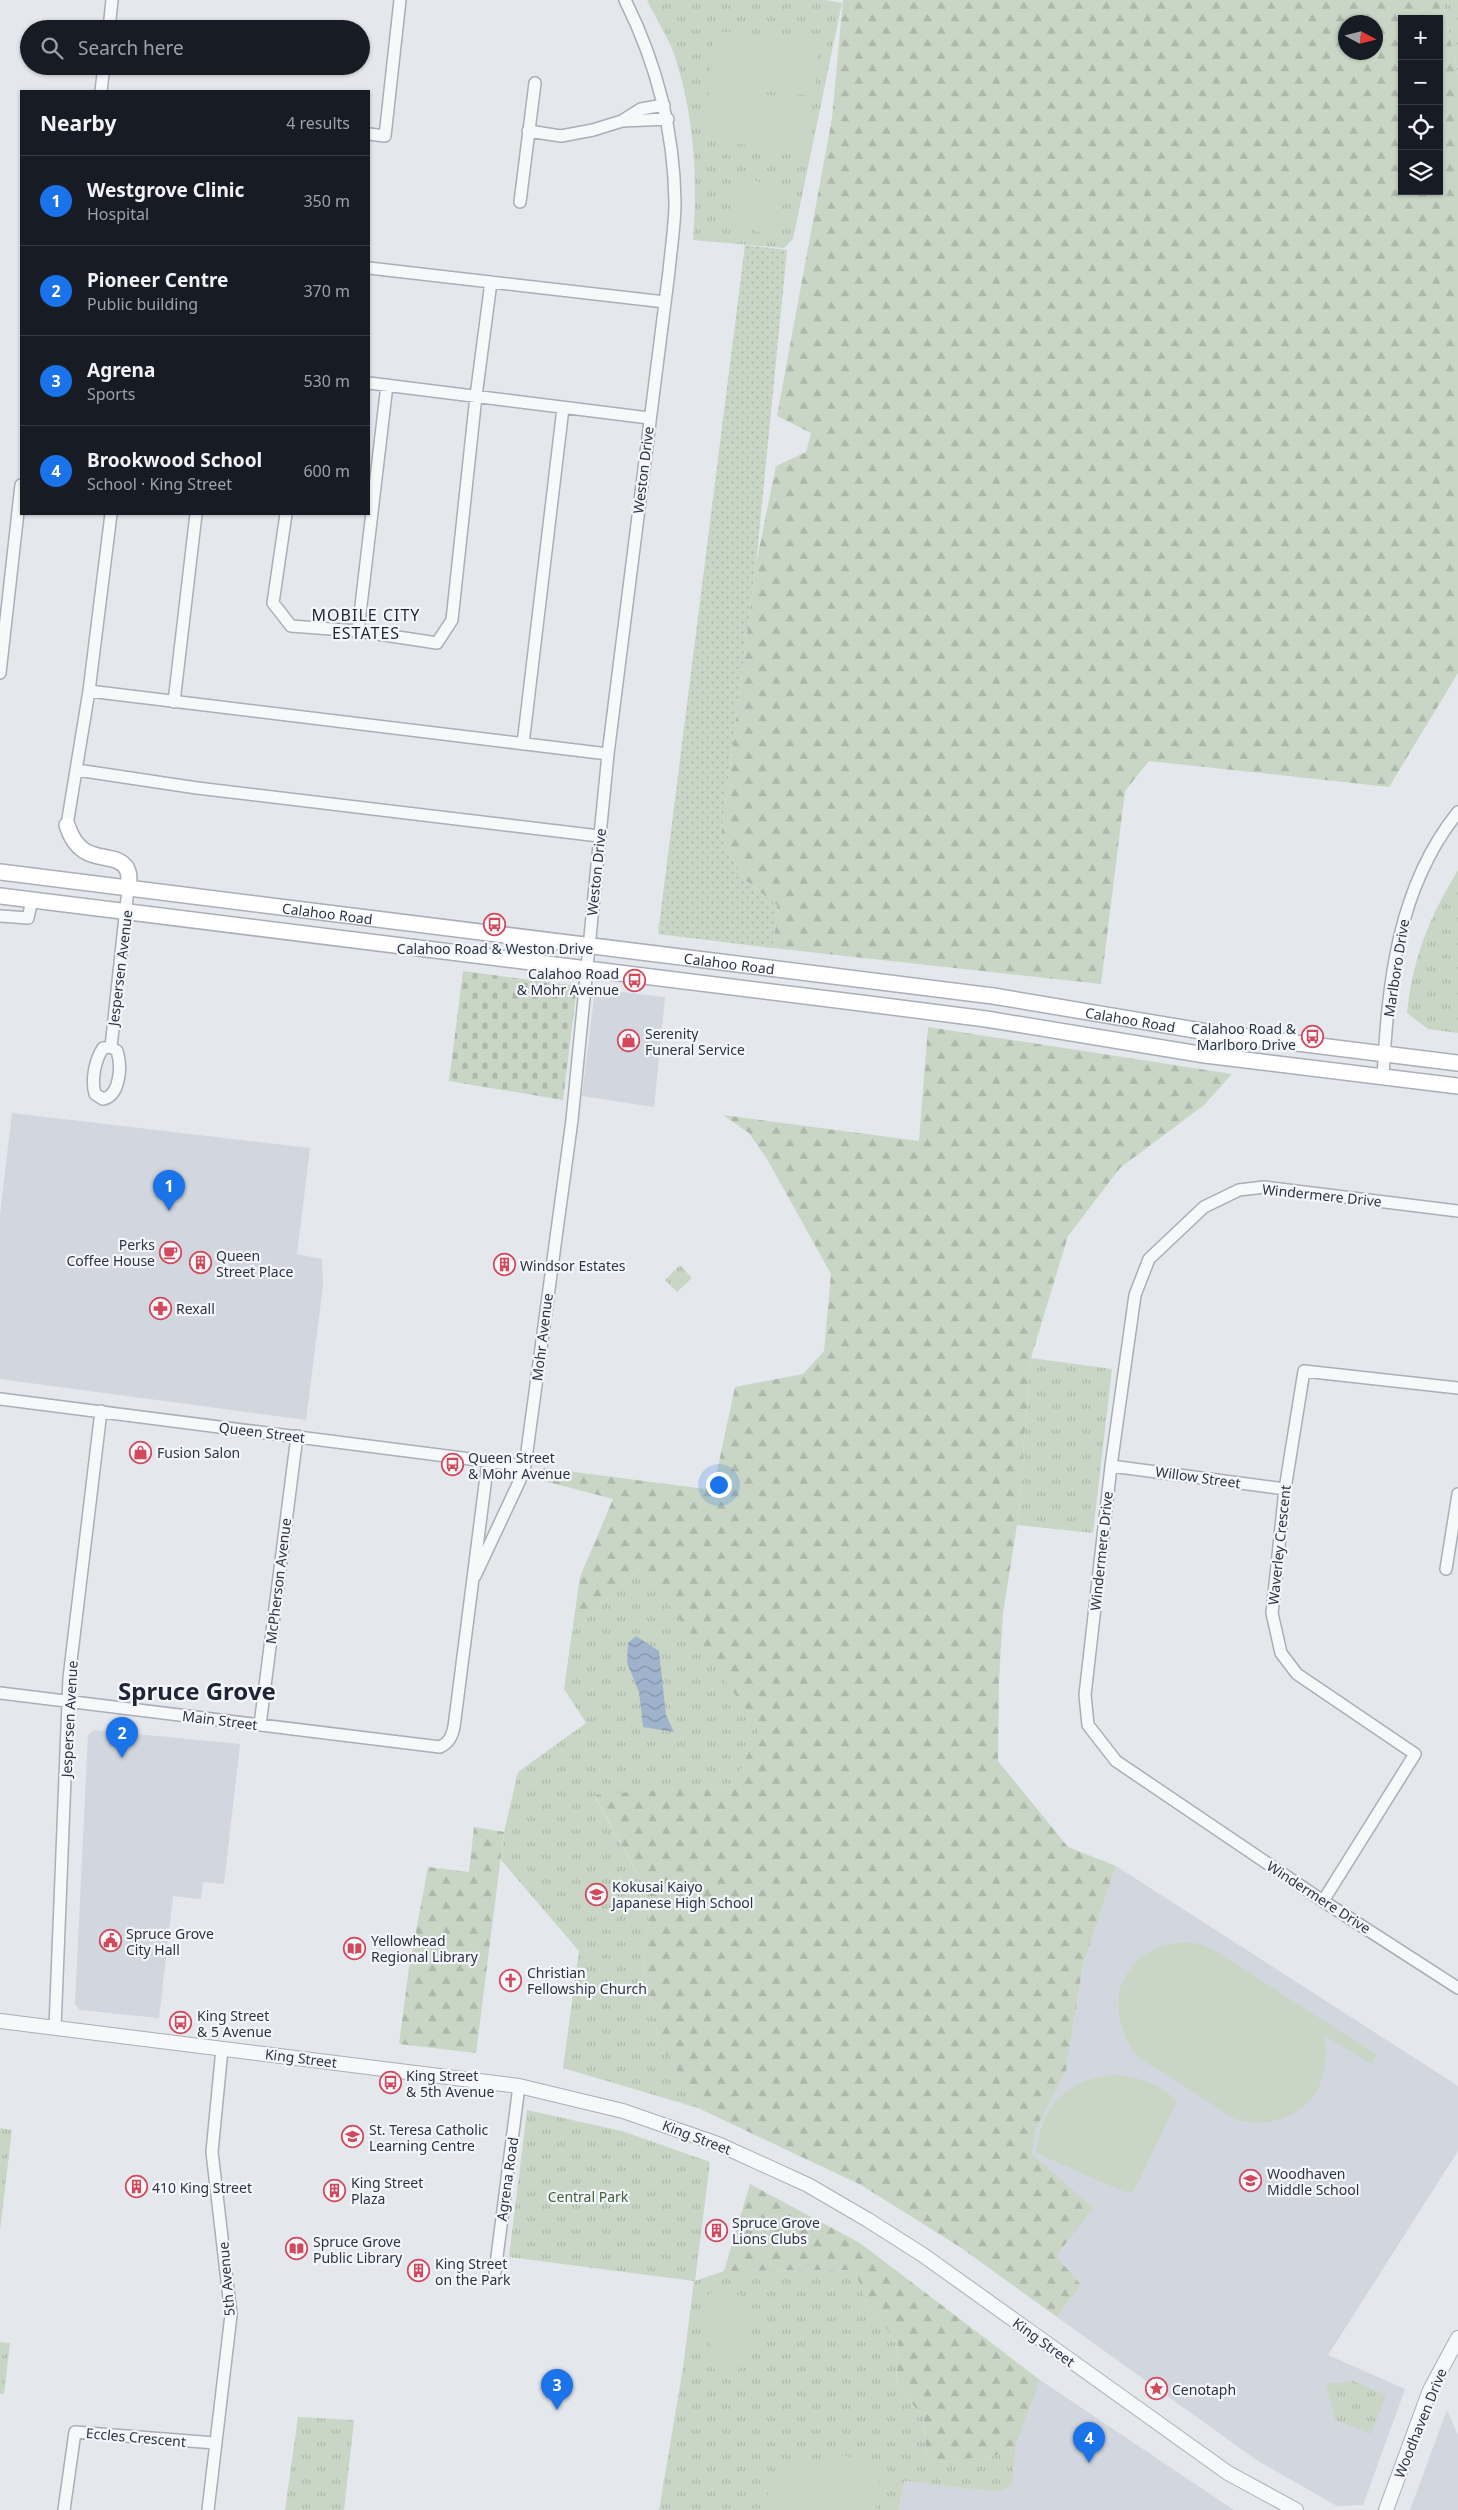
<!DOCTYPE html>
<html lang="en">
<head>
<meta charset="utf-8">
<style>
	:root { --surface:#171b24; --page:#242831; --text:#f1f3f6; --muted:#9ea1a6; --line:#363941; --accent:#1a73e8 }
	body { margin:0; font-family:"Noto Sans",sans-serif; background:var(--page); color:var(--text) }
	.controls { position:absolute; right:15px; top:15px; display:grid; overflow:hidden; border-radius:0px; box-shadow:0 1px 4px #0004 }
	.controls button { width:45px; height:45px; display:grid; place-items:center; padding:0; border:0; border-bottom:1px solid var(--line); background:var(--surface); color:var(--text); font:25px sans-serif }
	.compass { position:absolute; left:1338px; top:15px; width:45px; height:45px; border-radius:50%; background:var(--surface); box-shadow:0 1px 4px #0004; rotate:97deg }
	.you { position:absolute; left:718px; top:1484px; width:18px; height:18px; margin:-12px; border:4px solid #fff; border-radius:50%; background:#1a73e8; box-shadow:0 0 0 8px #1a73e833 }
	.badge { display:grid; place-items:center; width:32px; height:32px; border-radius:50%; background:var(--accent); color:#fff; font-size:16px; font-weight:700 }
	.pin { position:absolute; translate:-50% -41px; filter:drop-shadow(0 1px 2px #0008) }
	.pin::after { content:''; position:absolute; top:26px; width:18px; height:15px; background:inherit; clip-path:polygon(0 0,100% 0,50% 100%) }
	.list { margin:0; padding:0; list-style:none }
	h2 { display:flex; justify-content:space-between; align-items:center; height:65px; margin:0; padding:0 20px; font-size:21px }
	h2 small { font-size:16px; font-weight:400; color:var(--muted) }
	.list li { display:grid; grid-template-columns:32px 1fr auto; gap:15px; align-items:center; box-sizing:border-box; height:90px; padding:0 20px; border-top:1px solid var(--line) }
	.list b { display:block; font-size:19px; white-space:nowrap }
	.list p { margin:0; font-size:16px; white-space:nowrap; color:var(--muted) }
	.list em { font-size:16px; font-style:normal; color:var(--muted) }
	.icon { flex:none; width:28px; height:28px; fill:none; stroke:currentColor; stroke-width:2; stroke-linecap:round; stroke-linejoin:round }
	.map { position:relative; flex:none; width:1458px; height:2510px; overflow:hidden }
	.search { position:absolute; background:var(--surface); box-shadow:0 1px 4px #0004; left:20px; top:20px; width:350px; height:55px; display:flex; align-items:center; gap:12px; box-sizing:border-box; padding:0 18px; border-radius:28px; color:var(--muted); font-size:19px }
	.panel { position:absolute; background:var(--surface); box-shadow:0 1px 4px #0004; left:20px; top:90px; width:350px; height:425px; border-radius:0px }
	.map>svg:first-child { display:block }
</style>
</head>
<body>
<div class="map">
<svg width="1458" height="2510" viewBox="0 0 1458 2510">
	<defs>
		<pattern id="grass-dots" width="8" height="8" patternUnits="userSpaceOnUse" patternTransform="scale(1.25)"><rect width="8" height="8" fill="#c9d6c5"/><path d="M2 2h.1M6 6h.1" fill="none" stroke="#adb8ab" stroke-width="1.8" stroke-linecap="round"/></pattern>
		<pattern id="forest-firs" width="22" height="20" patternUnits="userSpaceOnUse" patternTransform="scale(1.25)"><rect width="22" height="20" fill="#c9d6c5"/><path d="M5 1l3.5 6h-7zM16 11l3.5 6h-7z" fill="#adb8ab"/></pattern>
		<pattern id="cemetery-stones" width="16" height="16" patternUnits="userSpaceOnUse" patternTransform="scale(1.25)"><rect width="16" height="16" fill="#c9d6c5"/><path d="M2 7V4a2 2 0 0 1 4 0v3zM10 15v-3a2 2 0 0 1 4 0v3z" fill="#adb8ab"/></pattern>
		<pattern id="park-tufts" width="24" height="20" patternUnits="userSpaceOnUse" patternTransform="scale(1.25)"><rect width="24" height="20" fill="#c9d6c5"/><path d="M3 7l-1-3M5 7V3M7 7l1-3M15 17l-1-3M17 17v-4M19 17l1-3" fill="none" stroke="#adb8ab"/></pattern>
		<pattern id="water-waves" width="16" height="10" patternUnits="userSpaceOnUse" patternTransform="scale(1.25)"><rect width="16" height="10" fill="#9fb4cc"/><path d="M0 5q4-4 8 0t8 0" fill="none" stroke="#8293a7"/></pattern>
	</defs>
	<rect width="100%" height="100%" fill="#e4e7ec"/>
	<!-- built -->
	<path fill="#d2d6de" d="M595,989L665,997L654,1107L582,1096Z
		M12,1113L310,1148L297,1254L322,1259L323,1286L306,1420L0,1379V1215Z
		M94,1730L240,1744L224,1884L203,1882L201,1899L173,1896L159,2018L80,2010L75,2004L88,1735Z
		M1116,1866L1458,2086V2151L1328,2355L1405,2389L1363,2505L1337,2506L1258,2461L1057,2317L1081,2285L1056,2257L1032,2154L1035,2131L1066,2071L1083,1965Z
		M1040,2380L1234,2510H899L904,2481L997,2492L1012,2486L1016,2444Z
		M1447,2410L1458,2435V2510H1410Z"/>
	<!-- grass -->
	<path fill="url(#grass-dots)" d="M745,245L787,250L756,564L721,837L744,879L778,906L773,948L658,934Z"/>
	<!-- forest -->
	<path fill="url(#forest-firs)" fill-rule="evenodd" d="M843,0H1442L1458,74V673L1389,787L1149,761L1125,791L1101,984L773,948L778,906L744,879L721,837L756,564L776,466L806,452L811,433L777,416L832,118ZM1402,19H1439V191H1402ZM1346,22H1376V52H1346Z
		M928,1027L1232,1074L1204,1105L1120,1168L1068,1236L1031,1358L1017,1525L1003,1613L999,1679L998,1761L1068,1847L1116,1866L1083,1965L1066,2071L1035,2131L1032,2154L1093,2208L1056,2256L1081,2285L1057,2317L960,2247L861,2185L698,2108L659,2041L643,1965L651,1898L594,1794L734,1784L641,1567L572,1632L580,1577L613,1499L536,1479L544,1468L713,1490L735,1387L803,1374L824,1351L831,1274L767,1159L749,1133L723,1115L919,1141Z
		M474,1827L504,1832L476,2053L399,2044L409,1968L428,1867L469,1872Z
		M750,2184L860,2243L1040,2380L1016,2444L998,2455L985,2458H957L944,2463L927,2459L923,2417L896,2384L898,2344L869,2306L854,2270L724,2271Z"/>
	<!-- cemetery -->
	<path fill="url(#cemetery-stones)" d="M463,971L577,986L563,1100L449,1081Z"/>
	<!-- park -->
	<path fill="url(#park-tufts)" d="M647,0H825L842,3L793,239L784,248L693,240C698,178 694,111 673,51C666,34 655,17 647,0Z
		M1442,0H1458V74Z
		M1458,870V1033L1428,1029L1407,1013C1413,957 1429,918 1458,870Z
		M680,1265L692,1278L677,1292L665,1280Z
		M1031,1358L1112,1369L1093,1533L1017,1525Z
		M641,1567L760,1728L734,1784L594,1795L651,1898L643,1965L659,2041L698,2108L563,2068L579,1951L501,1860L504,1832L518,1772L586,1723L564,1689L572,1632Z
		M527,2110L622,2131L710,2162L695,2281L724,2271L854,2270L869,2306L898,2344L896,2384L923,2417L927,2459L944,2463L957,2458H985L998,2455L1016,2444L1012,2486L997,2492L904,2481L899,2510H659L683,2368L694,2281L509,2257Z
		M0,2128L12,2130L0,2230Z
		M0,2342L10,2343L4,2394H0Z
		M1353,2381L1386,2395L1371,2434L1335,2420L1326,2384Z
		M298,2417L354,2420L344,2510H285Z"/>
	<!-- garden -->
	<path fill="#c9d6c5" d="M715,31L820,42L814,96L709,85Z
		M709,88L813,100L807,152L703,140Z
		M752,180C784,187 786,203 781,233L772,237L741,226C732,210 730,202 738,185Z
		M1185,1942L1201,1944L1217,1952L1377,2055L1371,2064L1325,2036C1325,2048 1327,2059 1324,2071C1315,2114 1274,2130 1234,2119C1212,2104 1189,2089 1167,2075C1157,2069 1145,2063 1138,2056C1119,2037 1112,1999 1125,1977C1139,1953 1158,1944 1185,1942Z
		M1112,2075C1137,2076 1158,2083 1177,2101L1134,2191L1127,2193L1036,2153C1042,2106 1064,2081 1112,2075Z
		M713,2291L744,2296L752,2303L744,2364C736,2376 723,2372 712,2368L708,2361L711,2345C696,2333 702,2316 705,2298Z
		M843,2456L865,2460L881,2471L876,2510H761C762,2501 769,2493 774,2486C792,2464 815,2457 843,2456Z"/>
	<!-- water -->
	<path fill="url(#water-waves)" d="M636,1636L659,1651L666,1715L674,1732L643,1727L639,1692L627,1663L628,1643Z"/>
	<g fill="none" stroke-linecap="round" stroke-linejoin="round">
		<defs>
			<path id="minor" d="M109,29L112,0
				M101,91L104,66
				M622,121L668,119
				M528,131L561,136L593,130L622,121L641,109L664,105
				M369,134L385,136L400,0
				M520,202L535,83
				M369,268L665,302
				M369,383L649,418
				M286,514L273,603L291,626L358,631L437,643L452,620L476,396L491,282
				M358,631L387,385
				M0,673L21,485
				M89,691L608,754
				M174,702L196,514
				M523,744L563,408
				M77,770L197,788L599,836
				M67,825L89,691L111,514
				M0,916L28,918L32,900
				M111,1047L128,889
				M111,1047L117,1051C122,1066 120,1096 103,1099L95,1094C91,1080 95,1060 103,1048Z
				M1383,1077C1388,983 1397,888 1458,812
				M1458,1211L1264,1187L1239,1190L1204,1207L1149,1259L1135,1295L1111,1466L1085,1695L1088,1725L1116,1761L1323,1901L1458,1988
				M0,1399L525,1466
				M1111,1466L1285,1489
				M1446,1569L1458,1494
				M475,1576L520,1480L525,1466L572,1120L608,754L669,271C671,249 675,225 675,202C674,131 657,64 625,0
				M0,1693L440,1747C449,1743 452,1736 454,1727L488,1461
				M260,1725L297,1436
				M1323,1901L1415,1754L1297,1674L1281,1653L1272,1613L1285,1489L1304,1371L1458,1388
				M55,2028L69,1678L101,1411
				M495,2272L519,2086
				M64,2510L75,2432L215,2443
				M208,2510L231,2315L212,2152L222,2049"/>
			<path id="tertiary" d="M0,2021L519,2086L623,2111L718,2144L808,2185L868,2220L923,2255L1228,2473L1296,2510
				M1386,2510L1430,2390L1458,2338"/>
			<g id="secondary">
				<path d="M67,825C81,870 115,848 127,869C130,875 129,883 128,889"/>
				<path id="s1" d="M0,872L993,996L1207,1032L1458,1063"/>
				<path d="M0,896L861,1003L986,1019L1205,1055L1458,1086"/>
			</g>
		</defs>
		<!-- minor casing -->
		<use href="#minor" stroke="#a9aeb7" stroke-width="14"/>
		<!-- tertiary casing -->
		<use href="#tertiary" stroke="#a9aeb7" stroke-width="16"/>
		<!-- secondary casing -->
		<use href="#secondary" stroke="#a9aeb7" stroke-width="18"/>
		<!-- minor -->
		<use href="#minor" stroke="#f7f8fa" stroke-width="11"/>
		<!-- tertiary -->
		<use href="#tertiary" stroke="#f7f8fa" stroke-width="14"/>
		<!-- secondary -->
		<use href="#secondary" stroke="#fff" stroke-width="15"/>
	</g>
	<!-- icons -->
	<defs>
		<symbol id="bus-ring" viewBox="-11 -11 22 22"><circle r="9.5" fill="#f4f6f9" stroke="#d1495b" stroke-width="1.5"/><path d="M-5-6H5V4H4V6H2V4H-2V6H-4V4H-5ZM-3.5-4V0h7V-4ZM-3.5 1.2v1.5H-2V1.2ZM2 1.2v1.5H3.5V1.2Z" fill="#d1495b"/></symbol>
		<symbol id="shop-ring" viewBox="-11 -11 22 22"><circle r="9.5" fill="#f4f6f9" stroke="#d1495b" stroke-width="1.5"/><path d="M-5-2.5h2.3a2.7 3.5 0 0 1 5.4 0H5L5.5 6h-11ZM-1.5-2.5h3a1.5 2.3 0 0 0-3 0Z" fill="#d1495b"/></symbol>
		<symbol id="cafe-ring" viewBox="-11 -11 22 22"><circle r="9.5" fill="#f4f6f9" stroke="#d1495b" stroke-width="1.5"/><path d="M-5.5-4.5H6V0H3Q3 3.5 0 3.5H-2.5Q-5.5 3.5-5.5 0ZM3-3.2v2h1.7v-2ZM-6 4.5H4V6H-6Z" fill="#d1495b"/></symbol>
		<symbol id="building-ring" viewBox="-11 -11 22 22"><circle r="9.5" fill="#f4f6f9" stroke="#d1495b" stroke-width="1.5"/><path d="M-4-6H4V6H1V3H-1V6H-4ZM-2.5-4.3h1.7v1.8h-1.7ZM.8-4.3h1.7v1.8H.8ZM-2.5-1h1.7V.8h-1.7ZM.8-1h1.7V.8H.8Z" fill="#d1495b"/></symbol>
		<symbol id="pharmacy-ring" viewBox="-11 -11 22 22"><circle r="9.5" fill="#f4f6f9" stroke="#d1495b" stroke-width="1.5"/><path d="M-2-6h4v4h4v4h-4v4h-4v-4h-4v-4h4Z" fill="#d1495b"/></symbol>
		<symbol id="school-ring" viewBox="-11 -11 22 22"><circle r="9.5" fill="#f4f6f9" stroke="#d1495b" stroke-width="1.5"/><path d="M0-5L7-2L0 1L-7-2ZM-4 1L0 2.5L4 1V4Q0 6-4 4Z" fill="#d1495b"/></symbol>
		<symbol id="civic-ring" viewBox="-11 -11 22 22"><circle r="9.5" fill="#f4f6f9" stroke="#d1495b" stroke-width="1.5"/><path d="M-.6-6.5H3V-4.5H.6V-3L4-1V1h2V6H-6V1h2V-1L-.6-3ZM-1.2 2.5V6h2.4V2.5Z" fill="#d1495b"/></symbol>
		<symbol id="library-ring" viewBox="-11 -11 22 22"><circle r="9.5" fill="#f4f6f9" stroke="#d1495b" stroke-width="1.5"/><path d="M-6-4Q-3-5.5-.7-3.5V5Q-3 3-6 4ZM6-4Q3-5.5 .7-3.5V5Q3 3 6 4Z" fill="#d1495b"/></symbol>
		<symbol id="church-ring" viewBox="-11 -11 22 22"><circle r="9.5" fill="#f4f6f9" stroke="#d1495b" stroke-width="1.5"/><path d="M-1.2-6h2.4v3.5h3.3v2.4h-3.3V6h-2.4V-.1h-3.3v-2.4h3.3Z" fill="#d1495b"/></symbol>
		<symbol id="sight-ring" viewBox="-11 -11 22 22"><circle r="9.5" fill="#f4f6f9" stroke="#d1495b" stroke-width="1.5"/><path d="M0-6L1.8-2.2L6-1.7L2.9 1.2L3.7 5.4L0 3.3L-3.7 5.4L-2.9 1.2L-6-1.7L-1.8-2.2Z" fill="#d1495b"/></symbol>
	</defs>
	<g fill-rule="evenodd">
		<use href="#bus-ring" x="482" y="912" width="25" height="25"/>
		<use href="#bus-ring" x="622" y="968" width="25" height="25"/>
		<use href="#bus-ring" x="1300" y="1024" width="25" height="25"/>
		<use href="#shop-ring" x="616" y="1028" width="25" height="25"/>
		<use href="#cafe-ring" x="158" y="1240" width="25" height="25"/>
		<use href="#building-ring" x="188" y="1250" width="25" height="25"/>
		<use href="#building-ring" x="492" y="1252" width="25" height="25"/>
		<use href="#pharmacy-ring" x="148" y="1296" width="25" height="25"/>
		<use href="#shop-ring" x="128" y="1440" width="25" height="25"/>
		<use href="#bus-ring" x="440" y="1452" width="25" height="25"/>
		<use href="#school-ring" x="584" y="1882" width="25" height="25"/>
		<use href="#civic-ring" x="98" y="1928" width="25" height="25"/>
		<use href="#library-ring" x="342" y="1936" width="25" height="25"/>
		<use href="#church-ring" x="498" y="1968" width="25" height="25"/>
		<use href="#bus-ring" x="168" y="2010" width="25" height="25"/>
		<use href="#bus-ring" x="378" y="2070" width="25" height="25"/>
		<use href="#school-ring" x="340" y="2124" width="25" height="25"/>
		<use href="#school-ring" x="1238" y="2168" width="25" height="25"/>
		<use href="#building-ring" x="124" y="2174" width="25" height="25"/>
		<use href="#building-ring" x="322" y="2178" width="25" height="25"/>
		<use href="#building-ring" x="704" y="2218" width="25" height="25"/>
		<use href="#library-ring" x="284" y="2236" width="25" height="25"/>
		<use href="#building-ring" x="406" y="2258" width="25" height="25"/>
		<use href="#sight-ring" x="1144" y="2376" width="25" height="25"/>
	</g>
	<g text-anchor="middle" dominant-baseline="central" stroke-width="4.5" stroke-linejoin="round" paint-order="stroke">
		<!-- street labels -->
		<g font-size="14" fill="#2b3445" stroke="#f4f6f9">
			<text transform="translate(643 470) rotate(-83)">Weston Drive</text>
			<text transform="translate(596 872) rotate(-84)">Weston Drive</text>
			<text stroke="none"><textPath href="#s1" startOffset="330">Calahoo Road</textPath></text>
			<text stroke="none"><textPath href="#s1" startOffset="735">Calahoo Road</textPath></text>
			<text transform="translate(120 968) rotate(-83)">Jespersen Avenue</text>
			<text transform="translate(1396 968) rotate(-81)">Marlboro Drive</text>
			<text stroke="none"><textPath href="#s1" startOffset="1140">Calahoo Road</textPath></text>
			<text transform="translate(1322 1195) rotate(6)">Windermere Drive</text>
			<text transform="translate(542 1337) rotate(-83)">Mohr Avenue</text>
			<text transform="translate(262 1432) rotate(7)">Queen Street</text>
			<text transform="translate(1198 1477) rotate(8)">Willow Street</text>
			<text transform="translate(1279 1545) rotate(-84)">Waverley Crescent</text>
			<text transform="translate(1101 1551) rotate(-84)">Windermere Drive</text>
			<text transform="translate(278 1581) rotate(-83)">McPherson Avenue</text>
			<text transform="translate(69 1719) rotate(-87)">Jespersen Avenue</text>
			<text transform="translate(220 1720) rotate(7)">Main Street</text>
			<text transform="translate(1319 1897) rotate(33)">Windermere Drive</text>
			<text transform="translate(301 2058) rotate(7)">King Street</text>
			<text transform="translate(697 2137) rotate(21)">King Street</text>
			<text transform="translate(507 2179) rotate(-82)">Agrena Road</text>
			<text transform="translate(226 2279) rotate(-95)">5th Avenue</text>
			<text transform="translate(1044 2342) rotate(36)">King Street</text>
			<text transform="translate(1420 2423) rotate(-68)">Woodhaven Drive</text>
			<text transform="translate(136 2437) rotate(5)">Eccles Crescent</text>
		</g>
		<!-- poi labels -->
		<g font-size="14" fill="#2b3445" stroke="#f4f6f9" text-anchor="start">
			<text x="495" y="948" text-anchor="middle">Calahoo Road &amp; Weston Drive</text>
			<text x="619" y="973" text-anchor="end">Calahoo Road<tspan x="619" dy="16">&amp; Mohr Avenue</tspan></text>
			<text x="1296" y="1028" text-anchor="end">Calahoo Road &amp;<tspan x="1296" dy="16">Marlboro Drive</tspan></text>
			<text x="645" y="1033">Serenity<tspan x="645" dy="16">Funeral Service</tspan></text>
			<text x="155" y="1244" text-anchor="end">Perks<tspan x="155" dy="16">Coffee House</tspan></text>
			<text x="216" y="1255">Queen<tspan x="216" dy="16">Street Place</tspan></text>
			<text x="520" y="1265">Windsor Estates</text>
			<text x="176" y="1308">Rexall</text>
			<text x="157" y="1452">Fusion Salon</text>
			<text x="468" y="1457">Queen Street<tspan x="468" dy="16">&amp; Mohr Avenue</tspan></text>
			<text x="612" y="1886">Kokusai Kaiyo<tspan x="612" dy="16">Japanese High School</tspan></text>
			<text x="126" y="1933">Spruce Grove<tspan x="126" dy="16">City Hall</tspan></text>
			<text x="371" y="1940">Yellowhead<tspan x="371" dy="16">Regional Library</tspan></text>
			<text x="527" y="1972">Christian<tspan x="527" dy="16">Fellowship Church</tspan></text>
			<text x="197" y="2015">King Street<tspan x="197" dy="16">&amp; 5 Avenue</tspan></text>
			<text x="406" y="2075">King Street<tspan x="406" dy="16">&amp; 5th Avenue</tspan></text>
			<text x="369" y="2129">St. Teresa Catholic<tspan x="369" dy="16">Learning Centre</tspan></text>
			<text x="1267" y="2173">Woodhaven<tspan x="1267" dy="16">Middle School</tspan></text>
			<text x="351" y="2182">King Street<tspan x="351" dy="16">Plaza</tspan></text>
			<text x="152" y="2187">410 King Street</text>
			<text x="732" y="2222">Spruce Grove<tspan x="732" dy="16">Lions Clubs</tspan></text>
			<text x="313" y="2241">Spruce Grove<tspan x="313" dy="16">Public Library</tspan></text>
			<text x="435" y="2263">King Street<tspan x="435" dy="16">on the Park</tspan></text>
			<text x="1172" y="2389">Cenotaph</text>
		</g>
		<!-- park labels -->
		<g font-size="14" fill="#3f6138" stroke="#f4f6f9">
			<text x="588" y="2196">Central Park</text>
		</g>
		<!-- quarter labels -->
		<g font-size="16" letter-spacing="1" fill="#1d2536" stroke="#f4f6f9">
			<text x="366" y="615">MOBILE CITY<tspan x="366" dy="18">ESTATES</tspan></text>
		</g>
		<!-- town labels -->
		<g font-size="24" font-weight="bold" fill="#1d2536" stroke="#f4f6f9">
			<text x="197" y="1690">Spruce Grove</text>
		</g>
	</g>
</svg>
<div class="controls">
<button>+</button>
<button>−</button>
<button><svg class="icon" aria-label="locate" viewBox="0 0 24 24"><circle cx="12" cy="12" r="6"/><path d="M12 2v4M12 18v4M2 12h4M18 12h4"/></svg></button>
<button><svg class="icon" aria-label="layers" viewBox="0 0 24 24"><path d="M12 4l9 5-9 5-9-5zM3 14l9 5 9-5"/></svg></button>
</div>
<svg class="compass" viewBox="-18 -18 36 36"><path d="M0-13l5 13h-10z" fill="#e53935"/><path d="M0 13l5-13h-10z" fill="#9ea1a6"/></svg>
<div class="you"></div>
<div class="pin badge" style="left:169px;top:1211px">1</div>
<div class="pin badge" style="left:122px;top:1758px">2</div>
<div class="pin badge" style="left:557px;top:2410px">3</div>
<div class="pin badge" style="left:1089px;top:2463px">4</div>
<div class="search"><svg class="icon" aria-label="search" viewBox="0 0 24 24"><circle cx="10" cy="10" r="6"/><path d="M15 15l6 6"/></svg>Search here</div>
<section class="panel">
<h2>Nearby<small>4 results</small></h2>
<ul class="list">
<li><span class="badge">1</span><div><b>Westgrove Clinic</b><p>Hospital</p></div><em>350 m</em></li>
<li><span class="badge">2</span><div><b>Pioneer Centre</b><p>Public building</p></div><em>370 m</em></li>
<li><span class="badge">3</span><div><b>Agrena</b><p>Sports</p></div><em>530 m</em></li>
<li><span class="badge">4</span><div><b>Brookwood School</b><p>School · King Street</p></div><em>600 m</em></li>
</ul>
</section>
</div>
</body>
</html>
